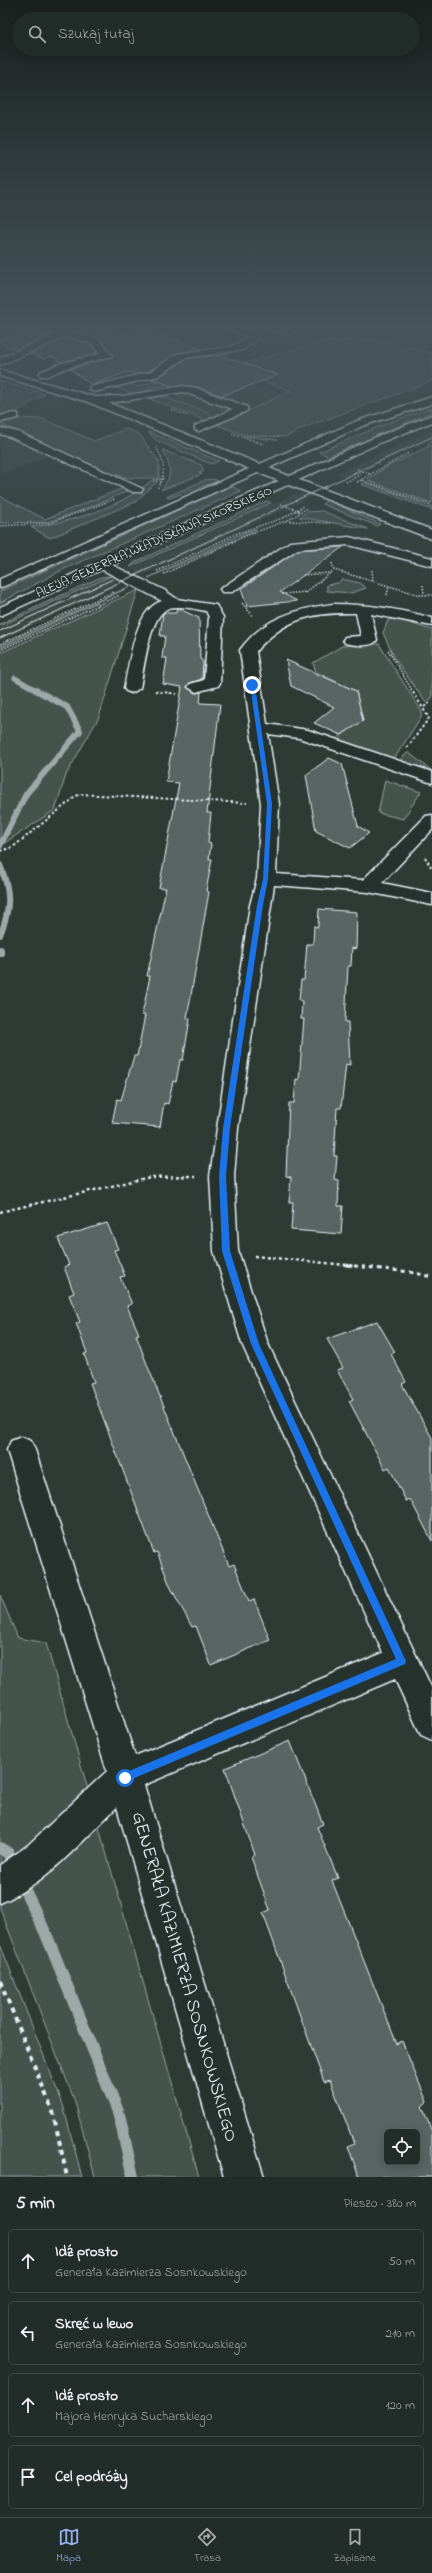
<!DOCTYPE html>
<html lang="pl">
<head>
<meta charset="utf-8">
<style>
	:root { --surface:#222c28; --page:#2a3430; --text:#f1f3f6; --muted:#a2a7a8; --line:#3f4845; --accent:#95b2f1 }
	body { margin:0; font-family:"Indie Flower",sans-serif; background:var(--page); color:var(--text) }
	.controls { position:absolute; right:12px; bottom:12px; display:grid; overflow:hidden; border-radius:6px; box-shadow:0 2px 10px #0003 }
	.controls button { width:36px; height:36px; display:grid; place-items:center; padding:0; border:0; border-bottom:1px solid var(--line); background:var(--surface); color:var(--text); font:20px sans-serif }
	.stop { position:absolute; width:12px; height:12px; margin:-9px; border:3px solid #1a73e8; border-radius:50%; background:#fff }
	.stop.end { background:#1a73e8; border-color:#fff; box-shadow:0 1px 4px #0008 }
	.list { margin:0; padding:0; list-style:none }
	h2 { display:flex; justify-content:space-between; align-items:center; height:52px; margin:0; padding:0 16px; font-size:17px }
	h2 small { font-size:13px; font-weight:400; color:var(--muted) }
	.list li { display:grid; grid-template-columns:26px 1fr auto; gap:12px; align-items:center; box-sizing:border-box; height:64px; margin:0 8px 8px; padding:0 8px; border:1px solid var(--line); border-radius:6px }
	.list b { display:block; font-size:15px; white-space:nowrap }
	.list p { margin:0; font-size:13px; white-space:nowrap; color:var(--muted) }
	.list em { font-size:13px; font-style:normal; color:var(--muted) }
	.icon { flex:none; width:22px; height:22px; fill:none; stroke:currentColor; stroke-width:2; stroke-linecap:round; stroke-linejoin:round }
	.map { position:relative; flex:none; width:432px; height:2177px; overflow:hidden }
	.search { position:absolute; background:var(--surface); box-shadow:0 2px 10px #0003; left:12px; right:12px; top:12px; height:44px; display:flex; align-items:center; gap:10px; box-sizing:border-box; padding:0 14px; border-radius:22px; color:var(--muted); font-size:15px }
	.sheet { height:340px; background:var(--surface) }
	nav { display:flex; justify-content:space-around; align-items:center; box-sizing:border-box; height:56px; border-top:1px solid var(--line); background:var(--surface); font-size:11px; color:var(--muted) }
	nav a { display:grid; justify-items:center; gap:2px }
	nav .on { color:var(--accent) }
	.map>svg:first-child { display:block }
</style>
</head>
<body>
<div class="map">
<svg width="432" height="2177" viewBox="0 0 432 2177">
	<rect width="100%" height="100%" fill="#2e3b35"/>
	<filter id="ink" filterUnits="userSpaceOnUse"><feTurbulence type="fractalNoise" baseFrequency=".025" numOctaves="2"/><feDisplacementMap in="SourceGraphic" scale="8" xChannelSelector="R" yChannelSelector="G"/><feConvolveMatrix kernelMatrix="1 2 1 2 8 2 1 2 1" color-interpolation-filters="sRGB"/></filter>
	<g filter="url(#ink)">
		<!-- built -->
		<path fill="#3b4843" d="M206,367L288,396L219,425L133,392Z
			M432,430V439L348,479L337,473Z
			M0,435L8,436L50,456L0,475Z
			M296,493L315,495L143,575L129,569Z
			M115,575L128,581L0,641V628Z"/>
		<!-- green -->
		<path fill="#45524e" stroke="#96a2a3" d="M378,339L432,353V380L415,388L310,425L285,437L245,435L217,425L291,391L226,368L323,342Z
			M203,365L209,370L164,385L165,386L150,387L149,391L135,394L112,387L128,383L137,387Z
			M0,381L45,394L15,413L0,416Z
			M159,396L208,412L211,419L206,421L150,399Z
			M432,408V412L328,456L319,452L390,422Z
			M19,418L43,419L94,441L126,429L139,434L159,462V478H128L110,473L0,424Z
			M148,432H149L219,461L211,464L157,441Z
			M432,445V503L369,481L368,479L390,465Z
			M163,450L201,465L204,471L199,473L202,474L161,490C174,476 170,466 163,450Z
			M214,479L218,481L169,498L166,497L205,480Z
			M151,481H158L135,502L50,538L31,527C72,522 119,508 151,481Z
			M367,483L432,507V510L361,484Z
			M231,486L241,491L60,571L0,603V591Z
			M121,489L128,491L83,510L49,522L0,523V496L45,519Z
			M327,500L380,524L377,526L322,504Z
			M267,501L271,503L130,567L135,562Z
			M322,511L368,529L299,517L307,512Z
			M255,529L257,530L148,578L243,533Z
			M111,576L5,624L0,626V624L101,577Z
			M342,579L360,583L366,588L351,593L327,591V585L338,583Z
			M128,587H130L0,648V646Z
			M138,590L99,717L66,775L55,810L0,846V653Z
			M394,618L432,630V698L426,703L395,659L383,633L388,620Z
			M379,644L422,712L421,717L396,756L388,759L335,740L363,720L356,691L316,672L313,663L342,646Z
			M407,753H409L431,770L427,772L403,764L401,759Z
			M385,780L421,792L403,819L378,813Z
			M0,1595L18,1638L46,1643L199,2177H95L75,2102L0,1908Z
			M0,1944L63,2105L82,2177H0Z"/>
		<g fill="none" stroke-linecap="round" stroke-linejoin="round">
			<!-- stream-far3 -->
			<path stroke="#9da8a9" stroke-width="5" d="M15,678L36,690"/>
			<!-- stream-far2 -->
			<path stroke="#9da8a9" stroke-width="6" d="M0,846L26,794L80,731L67,707L34,689
				M0,865C11,891 11,909 0,935"/>
			<!-- stream-far1 -->
			<path stroke="#9da8a9" stroke-width="8" d="M0,950V953"/>
			<!-- stream -->
			<path stroke="#9da8a9" stroke-width="12" d="M0,1848L8,1853L15,1867
				M20,1880L46,1934L119,2114L133,2177"/>
		</g>
		<!-- building -->
		<path fill="#596563" stroke="#e8f1f8" fill-rule="evenodd" d="M11,325L50,335L17,349L0,343V340L19,331Z
			M101,329L132,336L142,329L202,349L177,353L149,371L135,374L127,372L92,385L70,369L113,357L100,338L90,335Z
			M65,338L90,344L97,353L61,362L52,356L44,359L30,354Z
			M219,355L278,375L222,396L196,387L173,386L151,379L159,377L186,359Z
			M343,547L280,592L297,601L247,606L241,589L298,550Z
			M177,608L199,618L200,659L203,661L202,679L190,683L187,687L195,693L201,692L200,703L220,704L207,813H211L208,843L211,844L209,859H212L206,891L209,892L187,1018L190,1019L183,1060H180L176,1082L173,1081L168,1104L164,1103L160,1127L112,1123L117,1099L121,1100L134,1056H137L145,1015H142L150,976H147L166,888H159L179,783L166,782L182,687L163,684L167,658H162L165,636H160L163,613H176Z
			M286,660L356,691L363,721L341,735L314,723L334,707L291,686Z
			M329,758L342,764L358,826L369,833L350,848L316,831L306,775Z
			M319,909L357,912L356,949L352,948L351,966H348L345,1022H348L350,1065L346,1064L341,1108H337L334,1156H337L335,1180L339,1181L338,1206H343L341,1234L291,1230L293,1202H289L291,1177L286,1176L289,1103H294L296,1079L299,1080L304,1019H301L302,1001L299,1000L301,980H304L307,944H313L314,926L318,927Z
			M107,1223L118,1249L114,1250L125,1276L120,1277L132,1304L127,1306L139,1334L136,1335L148,1367L229,1566L234,1564L249,1601L254,1599L270,1640L211,1665L196,1626L192,1627L170,1586L157,1552L154,1553L90,1383L94,1382L84,1354L87,1353L76,1323L80,1322L69,1295L74,1293L64,1267L69,1265L58,1238Z
			M377,1321L395,1352L391,1354L406,1382L402,1384L432,1438V1541L410,1499L406,1501L389,1467L385,1469L349,1401L353,1399L337,1370L343,1368L327,1339Z
			M290,1741L323,1824L317,1827L338,1878L332,1881L397,2044L402,2041L427,2102L422,2106L432,2132V2177H359L348,2146L354,2143L330,2080L324,2082L263,1913L270,1910L251,1857L255,1855L225,1768ZM387,2132H417V2162H387Z"/>
		<g fill="none" stroke-linecap="round" stroke-linejoin="round">
			<defs>
				<path id="minor" d="M26,324L74,329V332L99,339L112,356L66,368L48,376H40V372L59,364L100,354L91,343L66,336L0,365V358L56,334Z
					M216,324H232L254,332L257,339L242,350L185,358L158,376L94,392L89,389L90,387L150,372L177,354L230,347L247,338L246,336Z
					M236,324C248,324 287,322 295,331L290,334Z
					M0,370L95,397L123,396L183,386L196,388L247,407V411L199,431L195,430V426L233,409L183,392L109,403L294,478L432,530V539L286,484L88,402L0,376Z
					M14,413L18,414V418L0,422V416Z
					M0,428L18,432L143,489L141,492H133L10,437L0,434Z
					M349,537L432,558V566L349,545L298,549L232,592H222L220,589L290,542Z
					M104,561L164,590L177,599L216,605L223,617L220,683L218,686L196,692L188,687L190,684L204,680L209,617L206,611C195,609 180,605 169,608C149,614 144,670 140,688L132,693L126,691L124,688C130,664 134,609 162,601L99,568L97,565L99,562Z
					M333,604C367,604 399,609 432,618V626L371,614L377,640C372,648 353,645 345,643L343,640L345,637L361,636L356,613C313,612 285,618 256,651L267,724L308,730L432,772V783L299,738L268,734L279,804L276,874L363,880L426,816L432,815V830L382,883L432,893V905L368,892L274,885L238,1128L234,1176L238,1251L268,1344L432,1689V1740L421,1735L395,1679L144,1785L264,2177H224L117,1807C82,1841 46,1884 0,1903V1865L27,1846L107,1771L7,1450L11,1441L21,1437L31,1441L35,1450L135,1756L383,1653L242,1344L214,1251L210,1176L250,905L257,879L261,804L240,650C263,618 296,609 333,604Z"/>
				<path id="major" d="M432,397V404L365,425L0,588V579L357,421Z
					M432,415V422L384,441L0,616V607L376,437Z"/>
			</defs>
			<!-- minor casing -->
			<use href="#minor" stroke="#e8f1f8" stroke-width="3"/>
			<!-- major casing -->
			<use href="#major" stroke="#e8f1f8" stroke-width="3"/>
			<!-- path-far4 -->
			<path stroke="#e8f1f8" stroke-width="1.5" stroke-dasharray="1.5 1.5" stroke-linecap="butt" d="M172,410L188,416
				M232,433L266,445
				M243,436L278,440
				M428,444L432,442
				M156,447C165,462 166,474 157,489
				M357,469L370,474
				M153,480L164,479
				M361,480L432,505
				M346,482L360,475L354,472
				M357,482L409,453
				M281,504L301,512
				M290,521L330,523
				M0,526L50,523L115,499
				M332,563L334,570
				M372,570L373,581
				M157,571L238,533L283,518L304,506
				M164,574L245,536L288,520L308,508
				M303,575L328,573
				M423,585L424,594
				M305,593L334,570L420,595H432
				M282,594L306,592
				M387,595L389,586
				M242,603L253,616
				M0,644L113,592
				M0,650L120,595
				M388,650L412,690"/>
			<!-- path-far3 -->
			<path stroke="#e8f1f8" stroke-width="2" stroke-dasharray="2.5 2.5" stroke-linecap="butt" d="M155,691L177,694
				M424,707L432,701
				M407,748L429,718L411,689
				M0,851L13,847L79,794L247,803
				M425,857L432,869"/>
			<!-- path-far2 -->
			<path stroke="#e8f1f8" stroke-width="2.5" stroke-dasharray="3 3" stroke-linecap="butt" d="M0,1212L150,1177L196,1176
				M254,1256L356,1266"/>
			<!-- path-far1 -->
			<path stroke="#e8f1f8" stroke-width="3" stroke-dasharray="4 4" stroke-linecap="butt" d="M346,1265L410,1272L432,1277"/>
			<!-- path -->
			<path stroke="#e8f1f8" stroke-width="4" stroke-dasharray="5 5" stroke-linecap="butt" d="M0,1981L53,2112L67,2177"/>
			<!-- minor -->
			<use href="#minor" fill="#26332d" fill-rule="evenodd"/>
			<!-- major -->
			<use href="#major" fill="#26332d" fill-rule="evenodd"/>
			<!-- tram -->
			<path stroke="#e8f1f8" stroke-width="1" d="M0,631L113,579
				M0,638L432,437"/>
		</g>
	</g>
	<!-- sky -->
	<linearGradient id="sky" x2="0" y2="1"><stop stop-color="#19201d"/><stop offset="0.52" stop-color="#46555c"/><stop offset="1" stop-color="#46555c" stop-opacity="0"/></linearGradient>
	<rect width="432" height="629" fill="url(#sky)"/>
	<!-- route -->
	<path fill="#1a73e8" d="M252,683L255,685L272,804L268,879L263,905L230,1128L226,1176L230,1251L259,1344L406,1661L405,1664L125,1782L120,1778L122,1774L396,1659L251,1344L222,1251L219,1176L223,1128L257,905L263,879L267,804L250,685Z"/>
	<g text-anchor="middle" dominant-baseline="central" stroke-width="3.5" stroke-linejoin="round" paint-order="stroke">
		<!-- far-street labels -->
		<g font-size="13" fill="#e8f1f8" stroke="#26332d">
			<text transform="translate(154 542) rotate(-24)">ALEJA GENERAŁA WŁADYSŁAWA SIKORSKIEGO</text>
		</g>
		<!-- near-street labels -->
		<g font-size="19" fill="#e8f1f8" stroke="#26332d">
			<text transform="translate(184 1977) rotate(74)">GENERAŁA KAZIMIERZA SOSNKOWSKIEGO</text>
		</g>
	</g>
</svg>
<div class="controls">
<button><svg class="icon" aria-label="locate" viewBox="0 0 24 24"><circle cx="12" cy="12" r="6"/><path d="M12 2v4M12 18v4M2 12h4M18 12h4"/></svg></button>
</div>
<div class="stop" style="left:125px;top:1778px"></div>
<div class="stop end" style="left:252px;top:685px"></div>
<div class="search"><svg class="icon" aria-label="search" viewBox="0 0 24 24"><circle cx="10" cy="10" r="6"/><path d="M15 15l6 6"/></svg>Szukaj tutaj</div>
</div>
<section class="sheet">
<h2>5 min<small>Pieszo · 380 m</small></h2>
<ul class="list">
<li><svg class="icon" aria-label="ahead" viewBox="0 0 24 24"><path d="M12 20V5M6 11l6-6 6 6"/></svg><div><b>Idź prosto</b><p>Generała Kazimierza Sosnkowskiego</p></div><em>50 m</em></li>
<li><svg class="icon" aria-label="left" viewBox="0 0 24 24"><path d="M17 20v-9H6M10 6l-5 5 5 5"/></svg><div><b>Skręć w lewo</b><p>Generała Kazimierza Sosnkowskiego</p></div><em>210 m</em></li>
<li><svg class="icon" aria-label="ahead" viewBox="0 0 24 24"><path d="M12 20V5M6 11l6-6 6 6"/></svg><div><b>Idź prosto</b><p>Majora Henryka Sucharskiego</p></div><em>120 m</em></li>
<li><svg class="icon" aria-label="arrive" viewBox="0 0 24 24"><path d="M6 21V4h12l-3 4 3 4H6"/></svg><div><b>Cel podróży</b></div></li>
</ul>
</section>
<nav>
<a class="on"><svg class="icon" aria-label="map" viewBox="0 0 24 24"><path d="M3 6l6-2 6 2 6-2v14l-6 2-6-2-6 2zM9 4v14M15 6v14"/></svg>Mapa</a>
<a><svg class="icon" aria-label="directions" viewBox="0 0 24 24"><path d="M12 3l9 9-9 9-9-9zM9 14v-3h6M13 9l2 2-2 2"/></svg>Trasa</a>
<a><svg class="icon" aria-label="saved" viewBox="0 0 24 24"><path d="M7 4h10v16l-5-4-5 4z"/></svg>Zapisane</a>
</nav>
</body>
</html>
